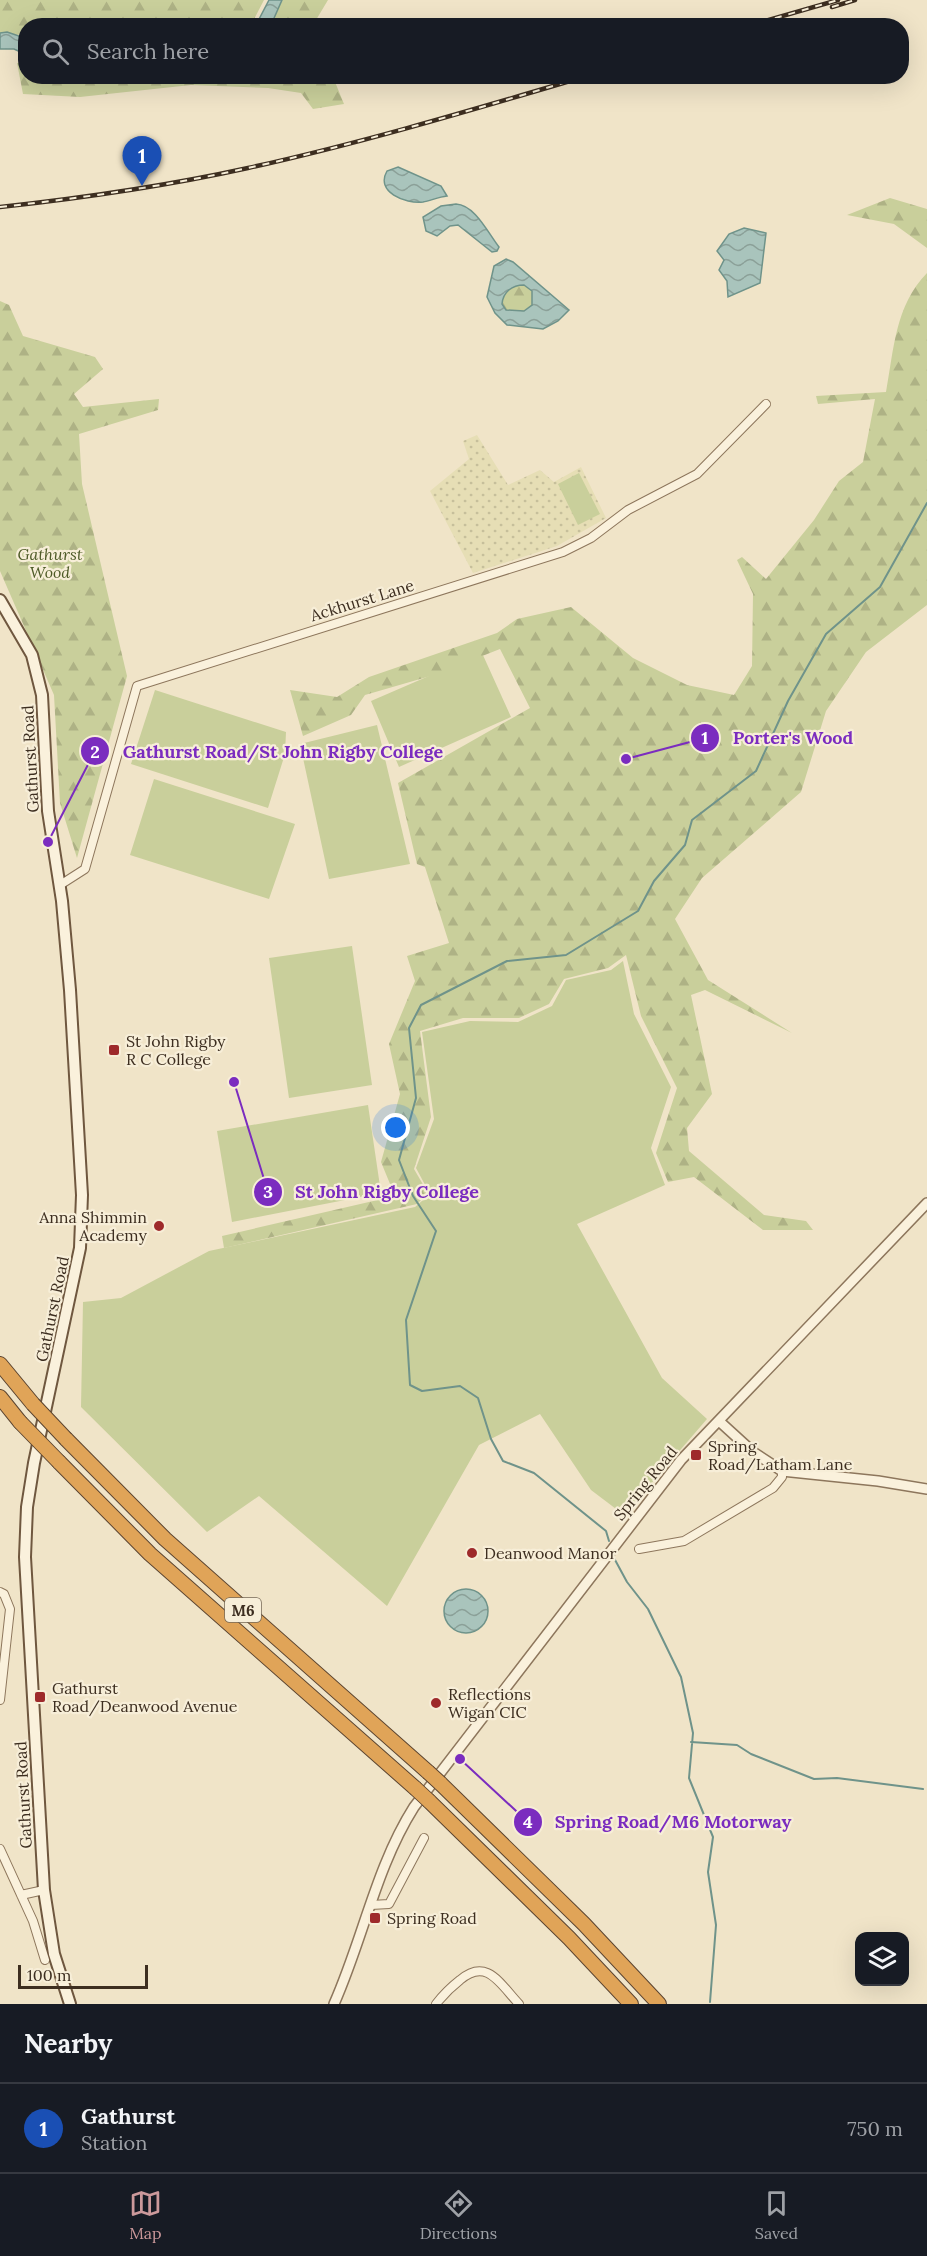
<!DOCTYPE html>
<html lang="en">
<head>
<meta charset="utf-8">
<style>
	:root { --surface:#171b24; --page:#20242c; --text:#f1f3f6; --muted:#9ea1a6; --line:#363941; --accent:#cc999b }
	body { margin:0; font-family:Lora,serif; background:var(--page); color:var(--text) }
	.controls { position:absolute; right:18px; bottom:18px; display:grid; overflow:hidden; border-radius:12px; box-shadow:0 6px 24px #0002 }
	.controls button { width:54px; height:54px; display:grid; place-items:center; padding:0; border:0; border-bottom:2px solid var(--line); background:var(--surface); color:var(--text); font:30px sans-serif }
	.scale { position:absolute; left:18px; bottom:15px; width:130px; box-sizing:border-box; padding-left:6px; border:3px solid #3d2e20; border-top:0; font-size:16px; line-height:21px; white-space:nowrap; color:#3d2e20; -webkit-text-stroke:4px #f7eed8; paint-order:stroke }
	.you { position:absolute; left:396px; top:1128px; width:21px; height:21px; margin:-15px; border:4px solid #fff; border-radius:50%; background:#1a73e8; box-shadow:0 0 0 9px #1a73e833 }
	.badge { display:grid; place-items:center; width:39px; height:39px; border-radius:50%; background:var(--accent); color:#fff; font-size:20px; font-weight:700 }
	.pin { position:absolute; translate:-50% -50px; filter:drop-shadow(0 2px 3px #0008) }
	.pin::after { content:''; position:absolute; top:32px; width:21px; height:18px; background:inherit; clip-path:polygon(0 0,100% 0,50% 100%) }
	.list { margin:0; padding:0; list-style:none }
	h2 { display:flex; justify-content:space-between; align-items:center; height:78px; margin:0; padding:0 24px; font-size:26px }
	h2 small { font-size:20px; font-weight:400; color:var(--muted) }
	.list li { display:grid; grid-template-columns:39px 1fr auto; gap:18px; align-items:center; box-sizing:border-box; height:90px; padding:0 24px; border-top:2px solid var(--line) }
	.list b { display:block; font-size:22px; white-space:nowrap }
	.list p { margin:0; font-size:20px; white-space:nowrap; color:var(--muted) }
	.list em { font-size:20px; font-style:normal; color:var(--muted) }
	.icon { flex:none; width:33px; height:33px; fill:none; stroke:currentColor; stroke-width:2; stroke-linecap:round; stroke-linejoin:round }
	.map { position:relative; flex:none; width:927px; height:2004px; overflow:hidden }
	.search { position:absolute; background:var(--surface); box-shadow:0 6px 24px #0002; left:18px; right:18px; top:18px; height:66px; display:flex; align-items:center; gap:15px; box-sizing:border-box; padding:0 21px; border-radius:24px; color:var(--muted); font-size:22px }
	.sheet { height:168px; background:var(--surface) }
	nav { display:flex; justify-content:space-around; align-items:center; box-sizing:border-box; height:84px; border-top:2px solid var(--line); background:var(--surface); font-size:16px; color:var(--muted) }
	nav a { display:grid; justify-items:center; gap:3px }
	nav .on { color:var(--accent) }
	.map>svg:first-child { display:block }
</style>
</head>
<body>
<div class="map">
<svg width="927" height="2004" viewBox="0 0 927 2004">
	<defs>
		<pattern id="farmland-dots" width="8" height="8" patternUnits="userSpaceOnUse" patternTransform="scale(1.5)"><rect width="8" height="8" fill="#e6deb5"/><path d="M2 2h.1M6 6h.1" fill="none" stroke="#c6bf9b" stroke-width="1.8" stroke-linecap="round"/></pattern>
		<pattern id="forest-firs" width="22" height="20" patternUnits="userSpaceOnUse" patternTransform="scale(1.5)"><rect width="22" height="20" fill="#c9cf9b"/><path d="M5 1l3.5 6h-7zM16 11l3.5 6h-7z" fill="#aeb285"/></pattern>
		<pattern id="water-waves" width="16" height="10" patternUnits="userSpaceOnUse" patternTransform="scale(1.5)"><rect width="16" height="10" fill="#a9c4bc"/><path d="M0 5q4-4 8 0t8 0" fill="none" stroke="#8ba098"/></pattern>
	</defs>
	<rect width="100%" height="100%" fill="#f0e4c8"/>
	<!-- farmland -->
	<path fill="url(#farmland-dots)" d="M477,435L508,485L540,470L554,482L581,467L606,518L557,546L473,573L430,491L469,459L463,441Z"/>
	<!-- grass -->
	<path fill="#c9cf9b" d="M579,473L600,514L578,525L558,484Z
		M482,653L511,717L399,767L371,701Z
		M155,690L286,732L285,754L268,808L131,764Z
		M377,725L410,864L329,879L300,744Z
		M154,779L295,824L269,899L130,855Z
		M352,946L372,1085L289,1098L269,958Z
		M623,961L634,1014L671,1087L651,1148L665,1185L577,1224L662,1378L707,1419L624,1515L591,1490L540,1414L479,1445L387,1606L259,1496L207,1532L81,1407L83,1302L121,1298L209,1251L415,1207L430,1194L416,1168L434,1119L422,1032L470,1021L518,1022L552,1006L566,980L611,970Z
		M368,1105L381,1193L232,1222L217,1131Z"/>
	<!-- forest -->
	<path fill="url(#forest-firs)" d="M0,0H264L251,25L26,26L25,35L0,34Z
		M282,0H328L313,25L271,26Z
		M17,63H25L26,76L333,77L344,104L313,109L301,93L268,88L191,85L80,97L23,94Z
		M890,198L927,209V248L894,224L847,215Z
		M927,273V605L866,652L826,711L801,792L702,878L675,919L708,980L792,1033L705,990L691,995L712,1094L687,1128L689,1151L764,1215L806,1221L813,1230H763L694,1177L668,1182L656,1153L677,1088L641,1016L626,955L608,968L564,979L549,1004L519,1018H463L420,1031L431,1117L414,1169L428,1193L417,1204L224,1248L222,1236L395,1196L381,1162L400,1094L389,1044L415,981L407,956L449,943L425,867L417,864L398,783L530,708L500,649L434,675L365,695L351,715L303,736L290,690L337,697L369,677L497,633L517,619L571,607L633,658L687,685L734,695L752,666L753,594L737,560L742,557L766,579L814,520L839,481L863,462L875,399L818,404L816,396L886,392C894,349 895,306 927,273Z
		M524,285L532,291V305L524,311L506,310L502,304C503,292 512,285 524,285Z
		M0,301L9,305L23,336L95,357L103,369L74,394L83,407L159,399L158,410L79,434L82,484L127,676L77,858L60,803L54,695L0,571Z"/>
	<!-- water -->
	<path fill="url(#water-waves)" stroke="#6f938a" stroke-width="1.5" fill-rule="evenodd" d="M269,0H282L271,25H256Z
		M7,32L25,38V54L14,49H0V33Z
		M398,167L441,186L447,196C438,197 430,201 423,202C405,204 375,192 387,171Z
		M456,204C475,205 488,233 499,247L497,251L492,252L458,225L450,226L437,236L426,231L423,217L441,206Z
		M744,228L766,233L760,283L728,297L727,281L719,270L724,260L717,251L729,234Z
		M506,259L513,262L569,310L558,321L543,329L507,325L495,313L487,297L494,266ZM524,285L532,291V305L524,311L506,310L502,304C503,292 512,285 524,285Z
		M444 1611a22 22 0 1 1 44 0a22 22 0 1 1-44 0Z"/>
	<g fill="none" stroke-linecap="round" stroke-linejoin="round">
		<!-- stream -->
		<path stroke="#6f938a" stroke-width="2" d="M609,1541L606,1531L534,1473L503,1461L491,1439L478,1398L460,1386L422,1391L410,1385L406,1320L436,1231L413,1196L399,1160L416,1098L409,1028L421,1005L507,961L566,955L638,911L654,881L685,845L692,820L756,771L788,701L826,634L880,587L927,503
			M614,1558L627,1582L648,1609L681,1677L693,1733L689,1778L713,1837L708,1872L716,1925L710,2002
			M691,1742L737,1745L751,1754L814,1779L837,1778L923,1789"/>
		<defs>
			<path id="minor" d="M60,885L85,869L137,686L563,552L591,538L628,510L697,474L766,404
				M639,1549L684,1541L773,1488L782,1477V1471
				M0,1592L4,1594L10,1609L0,1700
				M0,1849L33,1921L45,1960
				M21,1895L44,1890
				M371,1905L389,1904L424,1838
				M436,2004C443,1995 451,1987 460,1980C487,1957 500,1984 519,2004"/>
			<path id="tertiary" d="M719,1421L753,1452L782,1471L878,1481L927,1489
				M334,2004C363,1939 376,1867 414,1807L681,1460L927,1203"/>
			<path id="secondary" d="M0,600L32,655L42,695L48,811L62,901L70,990L82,1195L80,1248L34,1463L27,1507L25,1557L44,1890L54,1954L70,2004"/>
			<path id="motorway" d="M0,1364L33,1404
				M0,1397L20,1422
				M66,1439L165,1539L428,1772
				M59,1462L150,1554L415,1788
				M440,1783L584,1924L659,2004
				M429,1801L569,1938L631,2004"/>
		</defs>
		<!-- minor casing -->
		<use href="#minor" stroke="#8d765c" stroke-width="10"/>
		<!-- tertiary casing -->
		<use href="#tertiary" stroke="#8d765c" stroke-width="12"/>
		<!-- secondary casing -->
		<use href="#secondary" stroke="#6f573f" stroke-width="14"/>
		<!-- motorway casing -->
		<use href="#motorway" stroke="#5b4430" stroke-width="16"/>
		<!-- minor -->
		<use href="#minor" stroke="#faf1dc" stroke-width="8"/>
		<!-- tertiary -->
		<use href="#tertiary" stroke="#faf1dc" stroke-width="9"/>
		<!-- secondary -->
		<use href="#secondary" stroke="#faf1dc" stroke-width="10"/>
		<!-- motorway -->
		<use href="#motorway" stroke="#e0a458" stroke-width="14"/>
		<defs>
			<path id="rail" d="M832,7L855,0
				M748,26L838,0
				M0,207C83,198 166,186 248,168C362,143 475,109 587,76"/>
		</defs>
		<!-- rail casing -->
		<use href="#rail" stroke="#3d2e20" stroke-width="4.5"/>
		<!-- rail -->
		<use href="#rail" stroke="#f7eed8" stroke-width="2" stroke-dasharray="7" stroke-linecap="butt"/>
		<defs>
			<path id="motorway-bridge" d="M33,1404L66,1439
				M20,1422L59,1462
				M428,1772L440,1783
				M415,1788L429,1801"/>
		</defs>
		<!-- motorway-bridge casing -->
		<use href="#motorway-bridge" stroke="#5b4430" stroke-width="16" stroke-linecap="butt"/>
		<!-- motorway-bridge -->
		<use href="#motorway-bridge" stroke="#e0a458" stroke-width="14"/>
	</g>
	<!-- markers -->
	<g fill="#9e2a2b" stroke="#f7eed8" stroke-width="2">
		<rect x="108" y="1044" width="12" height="12" rx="3"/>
		<circle cx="159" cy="1226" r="6"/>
		<rect x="690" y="1449" width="12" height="12" rx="3"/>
		<circle cx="472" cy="1553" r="6"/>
		<rect x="34" y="1691" width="12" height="12" rx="3"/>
		<circle cx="436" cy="1703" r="6"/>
		<rect x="369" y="1912" width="12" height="12" rx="3"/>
	</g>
	<g text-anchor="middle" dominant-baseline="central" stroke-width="4.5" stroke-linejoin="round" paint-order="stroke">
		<!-- shield labels -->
		<rect fill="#f7eed8" stroke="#756857" stroke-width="1.5" x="225" y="1598" width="36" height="24" rx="4.5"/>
		<g font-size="15" font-weight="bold" fill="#3d2e20">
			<text x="243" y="1610">M6</text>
		</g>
		<!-- park labels -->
		<g font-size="16" font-style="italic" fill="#4d5a26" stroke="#f7eed8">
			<text x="50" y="554">Gathurst<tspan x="50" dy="18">Wood</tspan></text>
		</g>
		<!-- street labels -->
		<g font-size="16" fill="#3d2e20" stroke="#f7eed8">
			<text transform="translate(362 600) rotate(-17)">Ackhurst Lane</text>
			<text transform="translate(30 759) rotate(-93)">Gathurst Road</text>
			<text transform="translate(52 1309) rotate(-78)">Gathurst Road</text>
			<text transform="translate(645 1483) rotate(-51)">Spring Road</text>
			<text transform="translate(23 1795) rotate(-93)">Gathurst Road</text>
		</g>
		<!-- poi labels -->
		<g font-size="16" fill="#3d2e20" stroke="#f7eed8" text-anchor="start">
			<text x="126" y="1041">St John Rigby<tspan x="126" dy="18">R C College</tspan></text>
			<text x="147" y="1217" text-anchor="end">Anna Shimmin<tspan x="147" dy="18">Academy</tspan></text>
			<text x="708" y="1446">Spring<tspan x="708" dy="18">Road/Latham Lane</tspan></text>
			<text x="484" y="1553">Deanwood Manor</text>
			<text x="52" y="1688">Gathurst<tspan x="52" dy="18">Road/Deanwood Avenue</tspan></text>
			<text x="448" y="1694">Reflections<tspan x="448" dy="18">Wigan CIC</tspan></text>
			<text x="387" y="1918">Spring Road</text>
		</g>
	</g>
	<!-- callouts -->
	<path fill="none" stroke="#7b2cbf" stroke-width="2" d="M626 759L705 738M48 842L95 751M234 1082L268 1192M460 1759L528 1822"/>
	<g fill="#7b2cbf" stroke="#f7eed8" stroke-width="2">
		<circle cx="626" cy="759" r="6"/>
		<circle cx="48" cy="842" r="6"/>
		<circle cx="234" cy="1082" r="6"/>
		<circle cx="460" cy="1759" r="6"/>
		<circle cx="705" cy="738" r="15"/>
		<circle cx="95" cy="751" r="15"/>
		<circle cx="268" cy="1192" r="15"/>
		<circle cx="528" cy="1822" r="15"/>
	</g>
	<g font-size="18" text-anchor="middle" font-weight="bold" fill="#fff">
		<text x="705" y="744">1</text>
		<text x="95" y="758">2</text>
		<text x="268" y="1198">3</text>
		<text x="528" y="1828">4</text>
	</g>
	<g font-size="18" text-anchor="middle" font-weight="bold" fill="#7b2cbf" stroke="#f7eed8" stroke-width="4.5" stroke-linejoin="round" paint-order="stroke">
		<text x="793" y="744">Porter's Wood</text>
		<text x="283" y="758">Gathurst Road/St John Rigby College</text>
		<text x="387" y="1198">St John Rigby College</text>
		<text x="673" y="1828">Spring Road/M6 Motorway</text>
	</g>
</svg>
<div class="controls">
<button><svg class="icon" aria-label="layers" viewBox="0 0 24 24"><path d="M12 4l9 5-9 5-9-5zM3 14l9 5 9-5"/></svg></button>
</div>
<div class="scale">100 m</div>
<div class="you"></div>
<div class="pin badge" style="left:142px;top:186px;background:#1a4fb4">1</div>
<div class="search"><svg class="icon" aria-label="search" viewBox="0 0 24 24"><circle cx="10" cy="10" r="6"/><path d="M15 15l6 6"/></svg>Search here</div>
</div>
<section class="sheet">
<h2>Nearby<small></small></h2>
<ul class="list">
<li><span class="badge" style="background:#1a4fb4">1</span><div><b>Gathurst</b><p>Station</p></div><em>750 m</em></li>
</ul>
</section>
<nav>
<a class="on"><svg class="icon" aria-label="map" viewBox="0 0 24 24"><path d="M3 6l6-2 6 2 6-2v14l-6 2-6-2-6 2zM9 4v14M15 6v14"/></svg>Map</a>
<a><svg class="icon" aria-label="directions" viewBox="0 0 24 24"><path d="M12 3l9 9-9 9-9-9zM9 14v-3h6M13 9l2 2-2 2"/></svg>Directions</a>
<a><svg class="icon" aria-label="saved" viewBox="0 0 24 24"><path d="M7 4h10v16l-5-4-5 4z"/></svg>Saved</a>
</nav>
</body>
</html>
